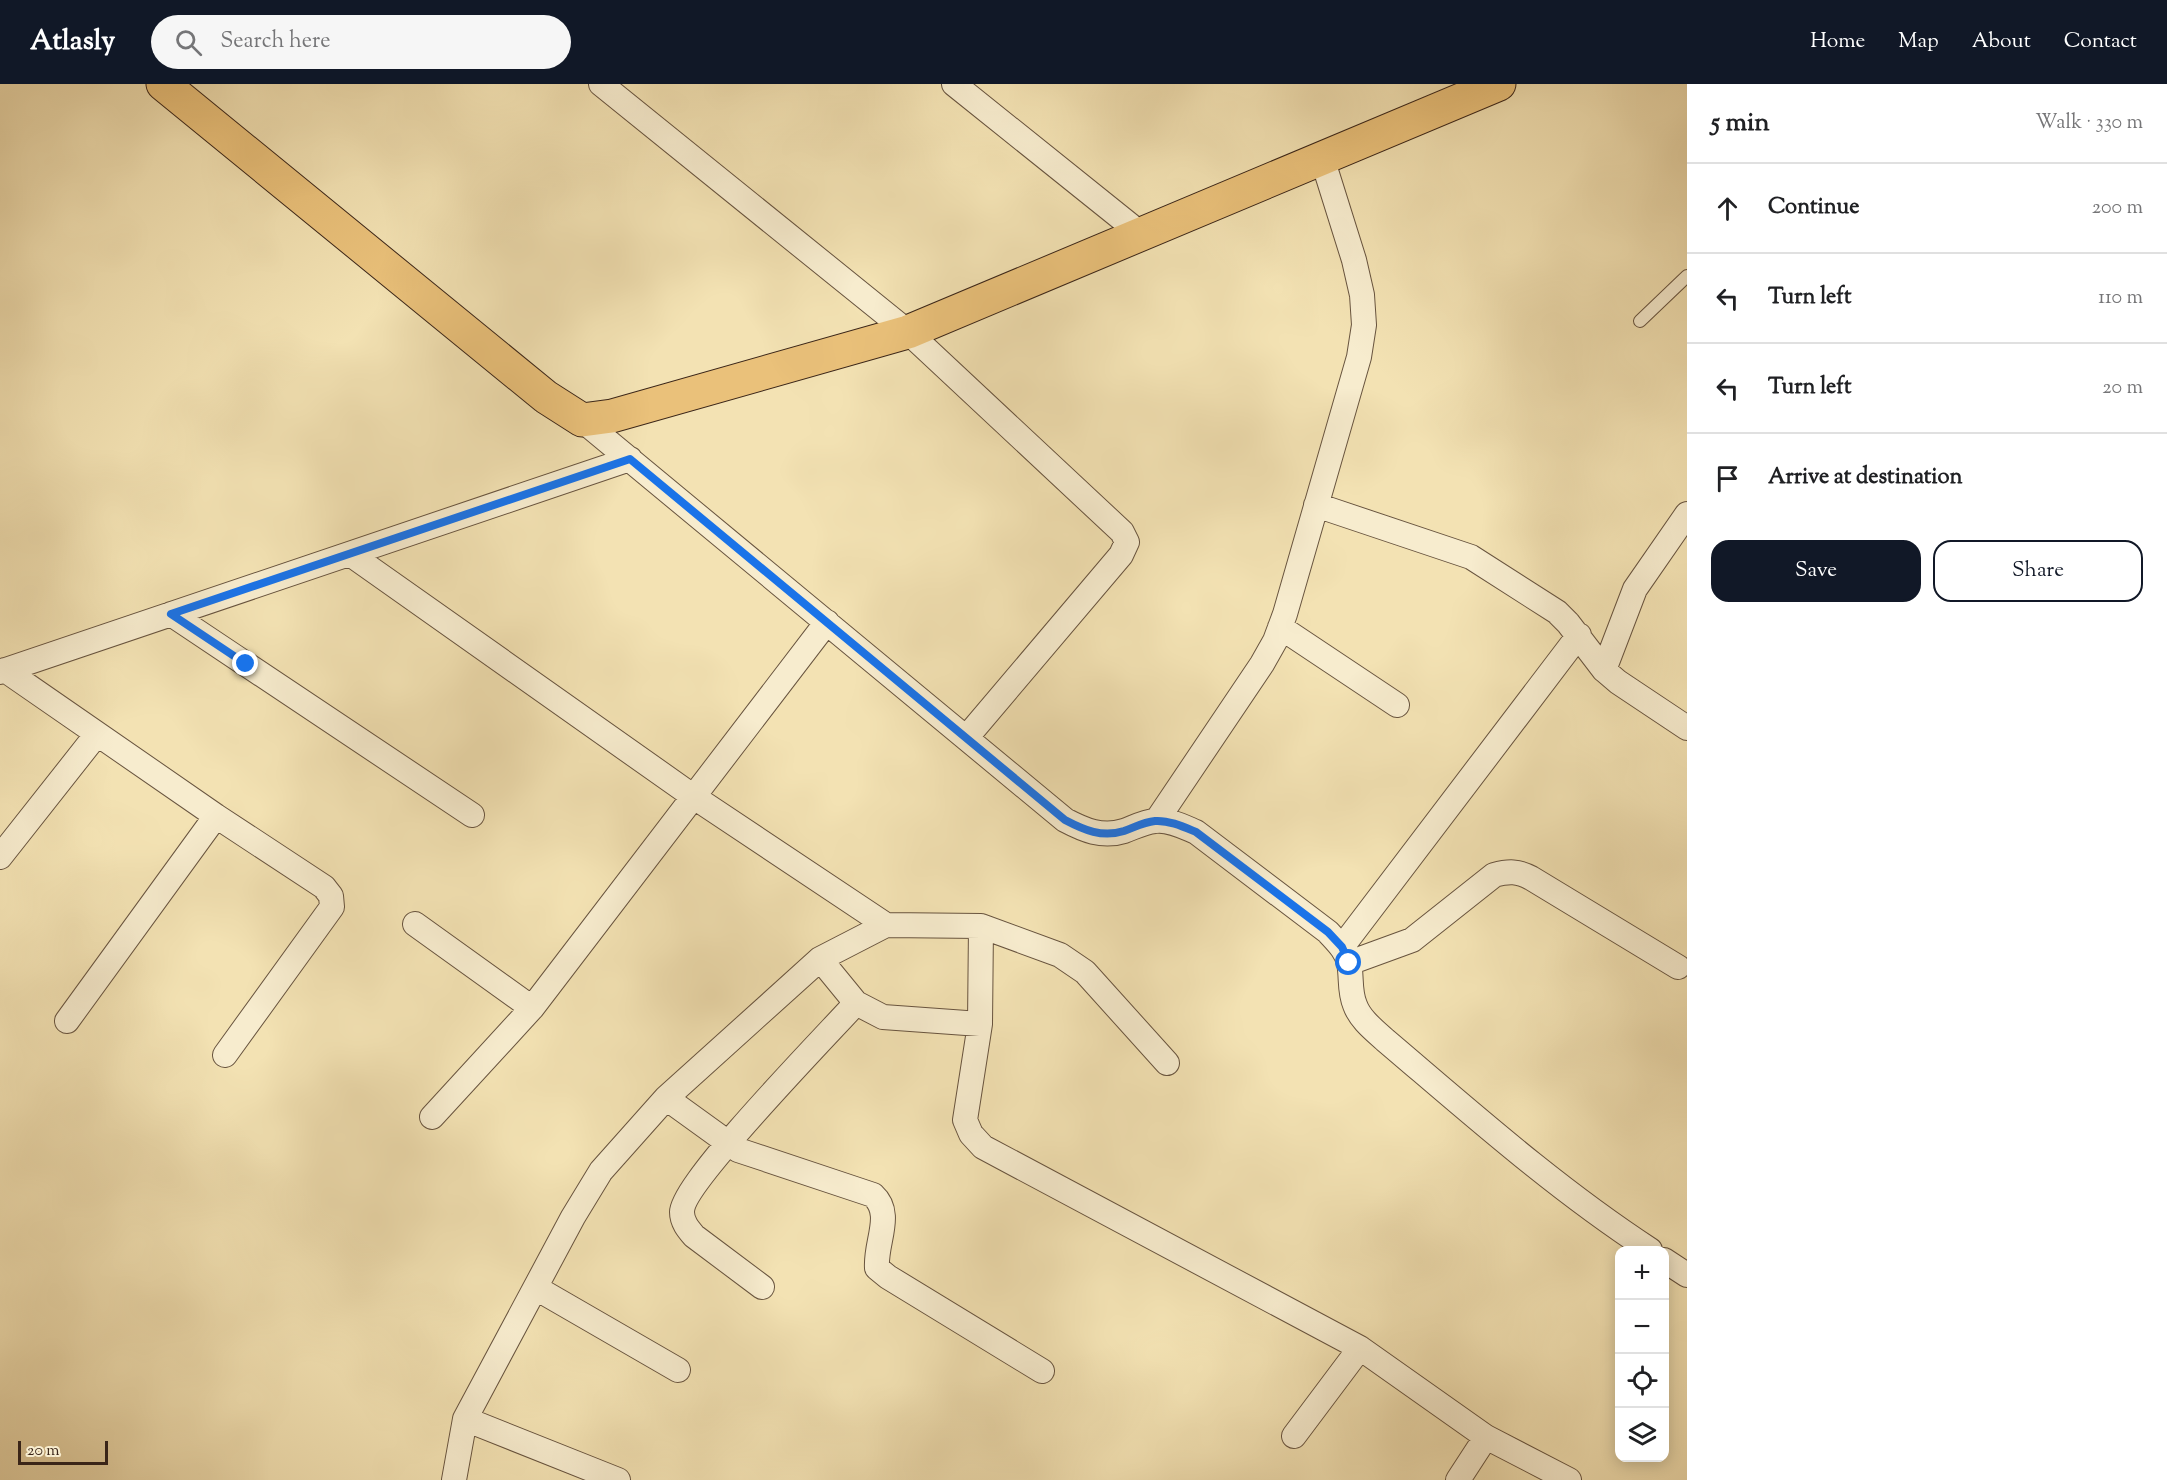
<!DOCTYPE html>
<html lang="en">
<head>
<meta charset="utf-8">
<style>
	:root { --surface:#fff; --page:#f6f6f6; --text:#202124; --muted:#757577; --line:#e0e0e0; --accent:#111827 }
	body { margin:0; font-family:"Sorts Mill Goudy",serif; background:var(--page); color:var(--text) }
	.controls { position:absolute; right:18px; bottom:18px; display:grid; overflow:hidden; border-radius:12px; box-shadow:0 3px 15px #0003 }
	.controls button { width:54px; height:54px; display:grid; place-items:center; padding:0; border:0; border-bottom:2px solid var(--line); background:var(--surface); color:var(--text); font:30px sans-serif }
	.scale { position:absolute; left:18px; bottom:15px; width:90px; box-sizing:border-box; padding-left:6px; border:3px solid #3a2518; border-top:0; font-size:16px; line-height:21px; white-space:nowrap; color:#3a2518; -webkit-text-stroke:4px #f7ecce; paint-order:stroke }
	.stop { position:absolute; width:18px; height:18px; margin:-14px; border:4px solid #1a73e8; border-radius:50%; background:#fff }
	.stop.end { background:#1a73e8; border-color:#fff; box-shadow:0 2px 6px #0008 }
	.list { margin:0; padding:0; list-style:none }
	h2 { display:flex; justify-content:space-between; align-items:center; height:78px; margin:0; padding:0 24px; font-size:26px }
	h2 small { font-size:20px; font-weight:400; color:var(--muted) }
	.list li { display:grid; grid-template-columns:39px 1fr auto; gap:18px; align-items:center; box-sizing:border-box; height:90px; padding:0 24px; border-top:2px solid var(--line) }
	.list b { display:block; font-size:22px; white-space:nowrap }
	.list em { font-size:20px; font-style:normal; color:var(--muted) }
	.actions { display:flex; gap:12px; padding:18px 24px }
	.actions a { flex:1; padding:14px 0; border:2px solid var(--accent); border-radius:18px; text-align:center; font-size:21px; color:var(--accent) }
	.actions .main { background:var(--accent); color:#fff }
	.icon { flex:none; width:33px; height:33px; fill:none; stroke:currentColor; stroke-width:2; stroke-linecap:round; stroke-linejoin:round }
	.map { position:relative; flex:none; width:1687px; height:1396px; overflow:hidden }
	header { display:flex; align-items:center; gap:36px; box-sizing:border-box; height:84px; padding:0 30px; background:var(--accent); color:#fff }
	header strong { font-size:28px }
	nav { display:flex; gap:33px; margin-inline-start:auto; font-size:21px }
	.search { width:420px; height:54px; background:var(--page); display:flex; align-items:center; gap:15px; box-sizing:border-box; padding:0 21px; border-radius:33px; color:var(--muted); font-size:22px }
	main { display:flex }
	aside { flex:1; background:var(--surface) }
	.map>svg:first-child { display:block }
</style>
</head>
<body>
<header>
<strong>Atlasly</strong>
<div class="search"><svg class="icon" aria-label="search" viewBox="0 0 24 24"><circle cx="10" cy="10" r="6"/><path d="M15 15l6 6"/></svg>Search here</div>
<nav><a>Home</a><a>Map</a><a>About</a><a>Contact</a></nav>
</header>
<main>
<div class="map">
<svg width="1687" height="1396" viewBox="0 0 1687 1396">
	<rect width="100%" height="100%" fill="#f3e2b3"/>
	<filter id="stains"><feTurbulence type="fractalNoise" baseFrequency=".00333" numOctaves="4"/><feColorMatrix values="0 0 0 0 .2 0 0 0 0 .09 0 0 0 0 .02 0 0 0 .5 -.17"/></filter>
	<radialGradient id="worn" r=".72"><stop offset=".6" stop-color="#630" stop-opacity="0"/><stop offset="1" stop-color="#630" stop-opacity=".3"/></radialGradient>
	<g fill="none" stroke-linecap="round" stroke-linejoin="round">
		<defs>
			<path id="lane" d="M1640,237L1687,192"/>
			<path id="street" d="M601,0L908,248L1122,448L1127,458L1121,471L966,654
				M954,0L1141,150
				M582,336L1065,736C1084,746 1102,754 1124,747C1135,743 1144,738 1155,737C1169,735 1184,743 1196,748L1328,848C1337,858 1346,866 1349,879C1352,893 1349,907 1355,921C1360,935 1374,946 1385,956C1471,1029 1555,1104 1650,1166
				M1316,421L1471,473L1557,528L1568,539L1604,586L1618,598L1687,644
				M350,470L694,713L886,841
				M171,530L472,731
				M1280,543L1397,621
				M5,586L216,732L324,803L331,812L332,823L225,971
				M1604,586L1635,505L1687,430
				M0,588L630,375
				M1157,736L1262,580L1275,557L1285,530L1359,273L1364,241L1362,211L1354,176L1322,74
				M0,773L97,650
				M415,840L532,924
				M981,842L980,940L965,1036L971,1050L983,1063L1360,1264L1486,1353L1569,1396
				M1342,863L1579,551
				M820,875L856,919L883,933L980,940
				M1349,879L1412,856L1494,791C1509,787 1518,787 1531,794L1678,883
				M67,937L216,732
				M666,1014L738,1066L873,1111C894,1130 875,1158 877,1184L888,1193L1042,1287
				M432,1033L532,924L827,538
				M1664,1176L1687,1191
				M762,1203L694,1152C688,1145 682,1138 682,1128C682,1099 829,949 856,919
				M536,1204L678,1286
				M465,1335L618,1396
				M1294,1352L1360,1264
				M454,1396L465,1335L573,1133L601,1087L666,1014L820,875L886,841L981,842L1060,871L1085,888L1167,979
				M1458,1396L1486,1353"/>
			<path id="primary" d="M163,0L546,313L582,336L612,332L908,248L1499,0"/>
		</defs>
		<!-- lane casing -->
		<use href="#lane" stroke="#68543f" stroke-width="14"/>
		<!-- street casing -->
		<use href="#street" stroke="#68543f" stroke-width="26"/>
		<!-- primary casing -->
		<use href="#primary" stroke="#3a2518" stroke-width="35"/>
		<!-- lane -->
		<use href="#lane" stroke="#f7ecce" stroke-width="12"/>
		<!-- street -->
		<use href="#street" stroke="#f7ecce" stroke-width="24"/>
		<!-- primary -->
		<use href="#primary" stroke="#eac17a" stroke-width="33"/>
	</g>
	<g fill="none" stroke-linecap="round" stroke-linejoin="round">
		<!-- route -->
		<path stroke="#1a73e8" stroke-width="8" d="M246,580L171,530L630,375L1065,736C1084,746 1102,754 1124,747C1135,743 1144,738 1155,737C1169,736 1184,743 1196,748L1328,848L1342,863L1349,879"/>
	</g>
	<rect width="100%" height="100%" filter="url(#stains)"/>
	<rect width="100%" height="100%" fill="url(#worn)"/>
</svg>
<div class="controls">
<button>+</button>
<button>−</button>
<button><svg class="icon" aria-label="locate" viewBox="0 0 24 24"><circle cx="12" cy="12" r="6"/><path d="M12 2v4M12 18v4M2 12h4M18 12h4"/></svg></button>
<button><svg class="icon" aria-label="layers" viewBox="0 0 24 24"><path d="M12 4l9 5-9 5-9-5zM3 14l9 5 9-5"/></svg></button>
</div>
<div class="scale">20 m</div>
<div class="stop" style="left:1349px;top:879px"></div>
<div class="stop end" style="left:246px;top:580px"></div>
</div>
<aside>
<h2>5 min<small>Walk · 330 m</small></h2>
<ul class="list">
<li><svg class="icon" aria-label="ahead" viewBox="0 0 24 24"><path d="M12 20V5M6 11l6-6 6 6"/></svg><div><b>Continue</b></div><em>200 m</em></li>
<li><svg class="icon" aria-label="left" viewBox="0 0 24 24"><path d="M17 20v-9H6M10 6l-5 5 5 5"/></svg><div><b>Turn left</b></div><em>110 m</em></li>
<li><svg class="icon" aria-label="left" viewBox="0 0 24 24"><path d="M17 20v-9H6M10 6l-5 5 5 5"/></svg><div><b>Turn left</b></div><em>20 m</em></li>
<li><svg class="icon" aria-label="arrive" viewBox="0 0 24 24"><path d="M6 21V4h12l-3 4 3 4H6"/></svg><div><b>Arrive at destination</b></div></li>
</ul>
<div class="actions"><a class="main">Save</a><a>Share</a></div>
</aside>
</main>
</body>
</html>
